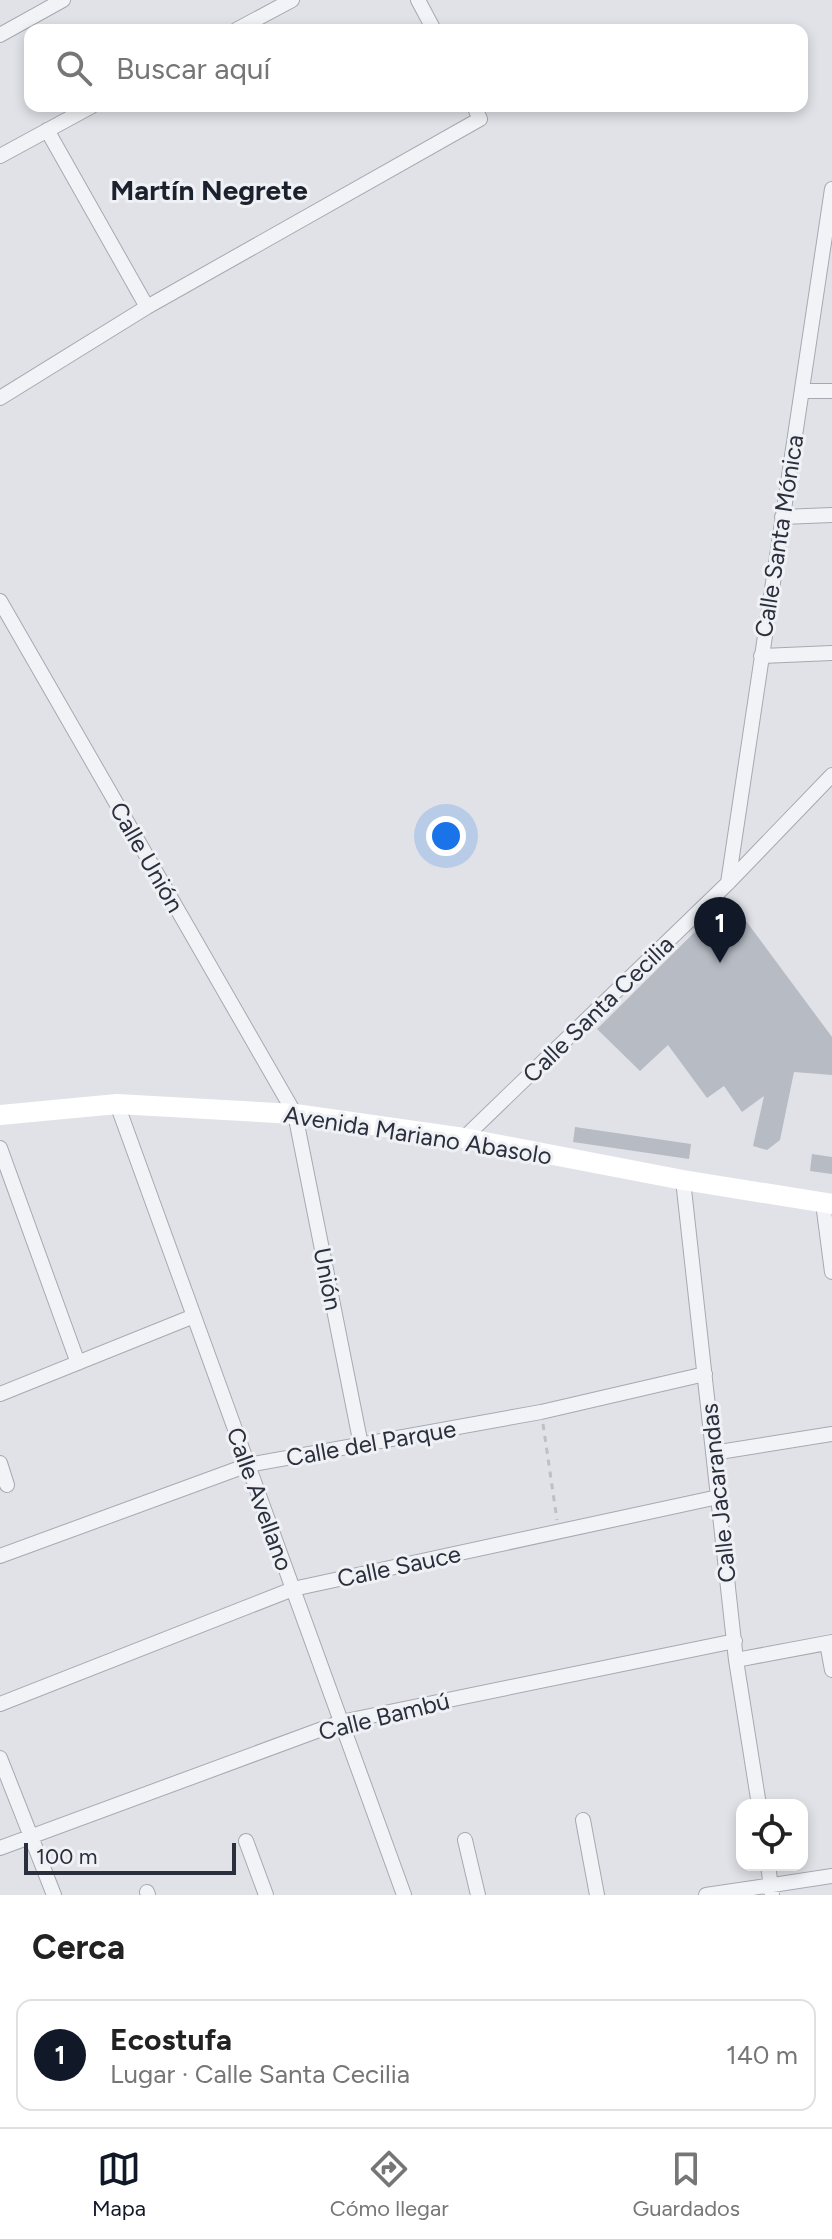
<!DOCTYPE html>
<html lang="es">
<head>
<meta charset="utf-8">
<style>
	:root { --surface:#fff; --page:#f6f6f6; --text:#222; --muted:#767676; --line:#e0e0e0; --accent:#111827 }
	body { margin:0; font-family:Figtree,sans-serif; background:var(--page); color:var(--text) }
	.controls { position:absolute; right:24px; bottom:24px; display:grid; overflow:hidden; border-radius:16px; box-shadow:0 4px 12px #0003 }
	.controls button { width:72px; height:72px; display:grid; place-items:center; padding:0; border:0; border-bottom:2px solid var(--line); background:var(--surface); color:var(--text); font:40px sans-serif }
	.scale { position:absolute; left:24px; bottom:20px; width:212px; box-sizing:border-box; padding-left:8px; border:4px solid #2a2f3e; border-top:0; font-size:22px; line-height:28px; white-space:nowrap; color:#2a2f3e; -webkit-text-stroke:6px #eff1f5; paint-order:stroke }
	.you { position:absolute; left:446px; top:836px; width:28px; height:28px; margin:-20px; border:6px solid #fff; border-radius:50%; background:#1a73e8; box-shadow:0 0 0 12px #1a73e833 }
	.badge { display:grid; place-items:center; width:52px; height:52px; border-radius:50%; background:var(--accent); color:#fff; font-size:26px; font-weight:700 }
	.pin { position:absolute; translate:-50% -66px; filter:drop-shadow(0 2px 4px #0008) }
	.pin::after { content:''; position:absolute; top:42px; width:28px; height:24px; background:inherit; clip-path:polygon(0 0,100% 0,50% 100%) }
	.list { margin:0; padding:0; list-style:none }
	h2 { display:flex; justify-content:space-between; align-items:center; height:104px; margin:0; padding:0 32px; font-size:34px }
	h2 small { font-size:26px; font-weight:400; color:var(--muted) }
	.list li { display:grid; grid-template-columns:52px 1fr auto; gap:24px; align-items:center; box-sizing:border-box; height:112px; margin:0 16px 16px; padding:0 16px; border:2px solid var(--line); border-radius:16px }
	.list b { display:block; font-size:30px; white-space:nowrap }
	.list p { margin:0; font-size:26px; white-space:nowrap; color:var(--muted) }
	.list em { font-size:26px; font-style:normal; color:var(--muted) }
	.icon { flex:none; width:44px; height:44px; fill:none; stroke:currentColor; stroke-width:2; stroke-linecap:round; stroke-linejoin:round }
	.map { position:relative; flex:none; width:832px; height:1895px; overflow:hidden }
	.search { position:absolute; background:var(--surface); box-shadow:0 4px 12px #0003; left:24px; right:24px; top:24px; height:88px; display:flex; align-items:center; gap:20px; box-sizing:border-box; padding:0 28px; border-radius:16px; color:var(--muted); font-size:30px }
	.sheet { height:232px; background:var(--surface) }
	nav { display:flex; justify-content:space-around; align-items:center; box-sizing:border-box; height:112px; border-top:2px solid var(--line); background:var(--surface); font-size:22px; color:var(--muted) }
	nav a { display:grid; justify-items:center; gap:4px }
	nav .on { color:var(--accent) }
	.map>svg:first-child { display:block }
</style>
</head>
<body>
<div class="map">
<svg width="832" height="1895" viewBox="0 0 832 1895">
	<rect width="100%" height="100%" fill="#e0e2e8"/>
	<!-- building -->
	<path fill="#b7bbc4" d="M729,898L832,1037V1075L794,1072L780,1140L767,1150L753,1146L764,1096L742,1112L724,1086L707,1098L668,1045L640,1071L597,1029Z
		M575,1127L691,1144L689,1159L573,1142Z
		M812,1154L832,1157V1174L810,1171Z"/>
	<g fill="none" stroke-linecap="round" stroke-linejoin="round">
		<defs>
			<path id="street" d="M418,0L434,30
				M236,30L292,0
				M0,35L63,0
				M47,130L147,307
				M0,156L92,106
				M802,391H832
				M0,398L147,307L480,119L474,106
				M782,517L832,515
				M0,601L295,1114L361,1445
				M761,656L832,653
				M728,883L832,189
				M117,1104L404,1895
				M464,1138L728,883L832,775
				M0,1148L78,1363
				M683,1180L736,1660L759,1805
				M823,1203L832,1272
				M0,1394L194,1316
				M713,1453L832,1434
				M0,1463L7,1485
				M0,1556L248,1465L541,1412L705,1374
				M827,1643L832,1670
				M736,1660L832,1642
				M0,1704L293,1589L718,1497
				M0,1758L54,1895
				M583,1820L597,1895
				M465,1840L478,1895
				M246,1841L266,1895
				M0,1848L341,1722L735,1641
				M768,1865L772,1895
				M147,1892L148,1895
				M706,1895L832,1876"/>
		</defs>
		<!-- street casing -->
		<use href="#street" stroke="#a6a9b2" stroke-width="16"/>
		<!-- path -->
		<path stroke="#bec0c6" stroke-width="3" stroke-dasharray="6 6" stroke-linecap="butt" d="M543,1424L557,1520"/>
		<!-- street -->
		<use href="#street" stroke="#f2f3f6" stroke-width="14"/>
		<!-- secondary -->
		<path stroke="#fff" stroke-width="20" d="M0,1115L117,1104L295,1114L464,1138L683,1180L832,1204"/>
	</g>
	<g text-anchor="middle" dominant-baseline="central" stroke-width="6" stroke-linejoin="round" paint-order="stroke">
		<!-- street labels -->
		<g font-size="24" fill="#2a2f3e" stroke="#eff1f5">
			<text transform="translate(779 536) rotate(-81)">Calle Santa Mónica</text>
			<text transform="translate(147 857) rotate(60)">Calle Unión</text>
			<text transform="translate(598 1009) rotate(-44)">Calle Santa Cecilia</text>
			<text transform="translate(418 1135) rotate(9)">Avenida Mariano Abasolo</text>
			<text transform="translate(328 1279) rotate(79)">Unión</text>
			<text transform="translate(371 1443) rotate(-10)">Calle del Parque</text>
			<text transform="translate(718 1493) rotate(-96)">Calle Jacarandas</text>
			<text transform="translate(260 1499) rotate(70)">Calle Avellano</text>
			<text transform="translate(399 1566) rotate(-12)">Calle Sauce</text>
			<text transform="translate(384 1716) rotate(-14)">Calle Bambú</text>
		</g>
		<!-- quarter labels -->
		<g font-size="28" font-weight="bold" fill="#1c212e" stroke="#eff1f5">
			<text x="209" y="190">Martín Negrete</text>
		</g>
	</g>
</svg>
<div class="controls">
<button><svg class="icon" aria-label="locate" viewBox="0 0 24 24"><circle cx="12" cy="12" r="6"/><path d="M12 2v4M12 18v4M2 12h4M18 12h4"/></svg></button>
</div>
<div class="scale">100 m</div>
<div class="you"></div>
<div class="pin badge" style="left:720px;top:963px">1</div>
<div class="search"><svg class="icon" aria-label="search" viewBox="0 0 24 24"><circle cx="10" cy="10" r="6"/><path d="M15 15l6 6"/></svg>Buscar aquí</div>
</div>
<section class="sheet">
<h2>Cerca<small></small></h2>
<ul class="list">
<li><span class="badge">1</span><div><b>Ecostufa</b><p>Lugar · Calle Santa Cecilia</p></div><em>140 m</em></li>
</ul>
</section>
<nav>
<a class="on"><svg class="icon" aria-label="map" viewBox="0 0 24 24"><path d="M3 6l6-2 6 2 6-2v14l-6 2-6-2-6 2zM9 4v14M15 6v14"/></svg>Mapa</a>
<a><svg class="icon" aria-label="directions" viewBox="0 0 24 24"><path d="M12 3l9 9-9 9-9-9zM9 14v-3h6M13 9l2 2-2 2"/></svg>Cómo llegar</a>
<a><svg class="icon" aria-label="saved" viewBox="0 0 24 24"><path d="M7 4h10v16l-5-4-5 4z"/></svg>Guardados</a>
</nav>
</body>
</html>
